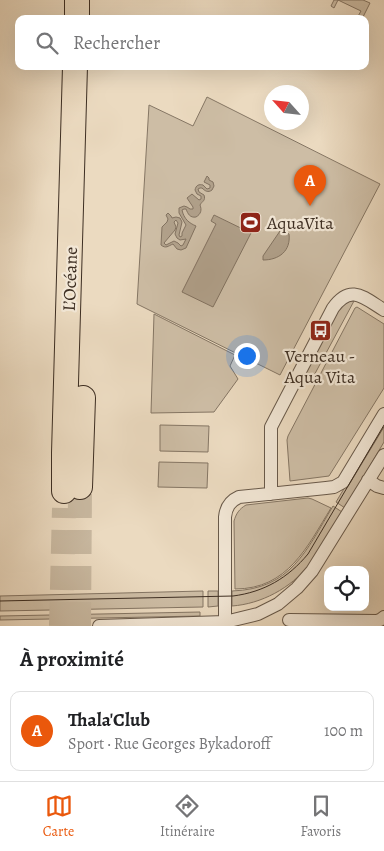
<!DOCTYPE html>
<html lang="fr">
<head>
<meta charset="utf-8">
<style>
	:root { --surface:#fff; --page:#f6f6f6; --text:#202124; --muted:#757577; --line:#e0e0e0; --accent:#ea580c }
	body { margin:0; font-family:Alegreya,serif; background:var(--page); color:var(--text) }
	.controls { position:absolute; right:15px; bottom:15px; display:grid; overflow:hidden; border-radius:10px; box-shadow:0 5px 20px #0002 }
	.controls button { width:45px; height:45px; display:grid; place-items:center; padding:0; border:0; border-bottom:1px solid var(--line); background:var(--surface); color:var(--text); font:25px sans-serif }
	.compass { position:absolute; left:264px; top:85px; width:45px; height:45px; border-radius:50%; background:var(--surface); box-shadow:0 5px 20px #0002; rotate:297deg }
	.you { position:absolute; left:246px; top:355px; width:18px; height:18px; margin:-12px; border:4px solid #fff; border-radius:50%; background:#1a73e8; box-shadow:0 0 0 8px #1a73e833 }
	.badge { display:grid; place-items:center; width:32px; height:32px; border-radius:50%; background:var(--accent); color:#fff; font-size:16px; font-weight:700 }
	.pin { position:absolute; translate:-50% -41px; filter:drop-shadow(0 1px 2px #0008) }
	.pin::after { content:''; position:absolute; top:26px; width:18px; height:15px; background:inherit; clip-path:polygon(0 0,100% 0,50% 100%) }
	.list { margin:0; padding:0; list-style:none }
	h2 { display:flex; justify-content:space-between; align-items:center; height:65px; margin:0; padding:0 20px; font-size:21px }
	h2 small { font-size:16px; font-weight:400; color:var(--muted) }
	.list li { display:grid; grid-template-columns:32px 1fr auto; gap:15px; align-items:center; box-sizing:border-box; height:80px; margin:0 10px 10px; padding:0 10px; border:1px solid var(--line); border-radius:10px }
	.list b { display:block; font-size:19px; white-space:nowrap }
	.list p { margin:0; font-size:16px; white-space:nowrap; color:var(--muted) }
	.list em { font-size:16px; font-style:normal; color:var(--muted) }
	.icon { flex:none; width:28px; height:28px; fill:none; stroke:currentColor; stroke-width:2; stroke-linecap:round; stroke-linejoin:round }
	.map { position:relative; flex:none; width:384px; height:626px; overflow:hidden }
	.search { position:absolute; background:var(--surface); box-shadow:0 5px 20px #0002; left:15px; right:15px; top:15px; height:55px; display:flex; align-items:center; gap:12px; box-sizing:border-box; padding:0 18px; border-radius:10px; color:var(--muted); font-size:19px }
	.sheet { height:155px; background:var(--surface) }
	nav { display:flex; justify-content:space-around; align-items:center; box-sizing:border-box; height:70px; border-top:1px solid var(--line); background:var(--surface); font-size:14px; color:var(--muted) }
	nav a { display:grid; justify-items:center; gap:2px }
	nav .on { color:var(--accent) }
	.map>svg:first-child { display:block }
</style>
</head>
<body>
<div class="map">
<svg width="384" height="626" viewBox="0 0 384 626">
	<rect width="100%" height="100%" fill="#ebdac0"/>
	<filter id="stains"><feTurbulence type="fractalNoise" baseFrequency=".004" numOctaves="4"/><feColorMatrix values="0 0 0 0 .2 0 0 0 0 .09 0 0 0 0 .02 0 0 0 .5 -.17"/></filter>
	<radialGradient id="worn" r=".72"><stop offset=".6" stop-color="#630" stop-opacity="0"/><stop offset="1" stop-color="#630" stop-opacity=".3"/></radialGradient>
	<!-- green -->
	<path fill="#cdbda5" stroke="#857664" d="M334,0H363L370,3L362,19L357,18L361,11L338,0L334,8L331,6Z
		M207,97L380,184L280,375L137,304L149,105L193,126Z
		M350,301H354L311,381L305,378L304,372L337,309Z
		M357,307L384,324V388L329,476L290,481L287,440L288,436L355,308Z
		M154,314L235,355L230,366L238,379L214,412L151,413Z
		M384,422V442L345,508L336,502Z
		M160,425L209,426L208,452L160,451Z
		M159,462L208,463L207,488L158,487Z
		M308,498L312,499L331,508C307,547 288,589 235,589L234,521C236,514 239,509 246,505Z
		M333,506L342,512C331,529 322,549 309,565C291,588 261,604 232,606V591C291,589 306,551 333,506Z
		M203,591V607L0,611V596Z
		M208,591H218V606L208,607Z
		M200,612V616L0,620V616Z"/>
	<!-- water -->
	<path fill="#b0a08a" stroke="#827260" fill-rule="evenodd" d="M207,176L209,178V180L213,182L214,186L212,190C208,193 205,191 202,188H200L198,189L199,192L204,195C206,201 202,201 200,205C202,210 201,214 196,217C190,218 188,214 186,209H184L182,210C184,219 189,223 196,226L186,248L181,250L177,249L173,244C168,246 166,249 161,245L162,227L167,222L168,219L166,215L168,213L171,216L172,218L176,217L180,218L182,222L179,235L180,237L182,236V233L186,225L179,213V208L184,206L187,207L190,209H193V207L187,198L192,194L199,200L201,199V196L197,194L195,190C196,185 199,184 203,185L207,189L210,188V185L204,182ZM176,220L178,223L175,234L177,238L180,240L186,239L183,245L181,246L178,243L174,241L166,245L164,243L175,230L176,227L174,222Z
		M214,215L251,233L213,307L182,292L216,224L211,221Z
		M283,230L289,234C291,251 279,260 263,260V256L265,253L280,231Z"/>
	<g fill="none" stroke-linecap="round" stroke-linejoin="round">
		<!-- motorway-tunnel -->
		<path stroke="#c8b8a0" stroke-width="24" stroke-dasharray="24 12" stroke-linecap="butt" d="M61,626L64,508
			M79,626L80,490"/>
		<defs>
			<path id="minor" d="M368,480L377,486L384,488
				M271,494V427L333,308C351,283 364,298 384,310
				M289,620L377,621L380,620L384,617
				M99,626L225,622L258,614L278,604L297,588L312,571L384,455
				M225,626V517C226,507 230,501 239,497L326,488L334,487L343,482L384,414"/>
			<path id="motorway" d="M77,19V0
				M80,487L83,398
				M64,491V453L75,66"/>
		</defs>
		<!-- minor casing -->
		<use href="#minor" stroke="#68594a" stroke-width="14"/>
		<!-- motorway casing -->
		<use href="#motorway" stroke="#3d2e22" stroke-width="26"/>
		<!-- minor -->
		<use href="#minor" stroke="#f2e7d6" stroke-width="12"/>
		<!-- motorway -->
		<use href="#motorway" stroke="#ebdac0" stroke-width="24"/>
		<!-- tram -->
		<path stroke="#3d2e22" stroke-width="1" d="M0,601L233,596C264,592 288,578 308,554L384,425"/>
	</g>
	<!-- icons -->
	<defs>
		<symbol id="stadium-square" viewBox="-11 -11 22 22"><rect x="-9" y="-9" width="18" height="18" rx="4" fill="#8f2418" stroke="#f2e7d6"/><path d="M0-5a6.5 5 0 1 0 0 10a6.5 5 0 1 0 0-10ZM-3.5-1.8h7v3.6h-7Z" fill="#fff"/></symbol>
		<symbol id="bus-square" viewBox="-11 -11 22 22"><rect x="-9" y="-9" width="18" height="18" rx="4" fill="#8f2418" stroke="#f2e7d6"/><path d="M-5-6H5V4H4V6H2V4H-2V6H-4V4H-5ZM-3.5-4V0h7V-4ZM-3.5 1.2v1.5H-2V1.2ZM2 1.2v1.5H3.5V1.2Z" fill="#fff"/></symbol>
	</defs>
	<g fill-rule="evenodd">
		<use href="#stadium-square" x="238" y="210" width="25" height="25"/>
		<use href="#bus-square" x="308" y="318" width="25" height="25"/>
	</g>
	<g text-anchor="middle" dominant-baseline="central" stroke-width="4.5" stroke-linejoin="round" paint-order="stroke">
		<!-- poi labels -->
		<g font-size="18" fill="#3d2e22" stroke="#f2e7d6" text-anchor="start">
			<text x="267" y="223">AquaVita</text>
			<text x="320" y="356" text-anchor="middle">Verneau -<tspan x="320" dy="21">Aqua Vita</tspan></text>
		</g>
		<!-- street labels -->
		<g font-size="18" fill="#3d2e22" stroke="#f2e7d6">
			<text transform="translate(70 279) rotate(-88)">L’Océane</text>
		</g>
	</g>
	<rect width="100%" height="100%" filter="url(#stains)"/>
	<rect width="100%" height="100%" fill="url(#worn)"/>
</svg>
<div class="controls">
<button><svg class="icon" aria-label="locate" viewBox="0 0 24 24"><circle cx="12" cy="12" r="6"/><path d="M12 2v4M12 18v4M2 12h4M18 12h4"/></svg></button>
</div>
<svg class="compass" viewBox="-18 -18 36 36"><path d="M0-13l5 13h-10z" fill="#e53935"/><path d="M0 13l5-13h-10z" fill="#757577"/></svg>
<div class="you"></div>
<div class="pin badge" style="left:310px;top:206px">A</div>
<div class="search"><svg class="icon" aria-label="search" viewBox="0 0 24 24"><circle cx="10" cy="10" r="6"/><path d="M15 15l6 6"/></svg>Rechercher</div>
</div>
<section class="sheet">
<h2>À proximité<small></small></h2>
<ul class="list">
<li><span class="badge">A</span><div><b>Thala'Club</b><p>Sport · Rue Georges Bykadoroff</p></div><em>100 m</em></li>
</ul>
</section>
<nav>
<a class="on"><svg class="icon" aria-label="map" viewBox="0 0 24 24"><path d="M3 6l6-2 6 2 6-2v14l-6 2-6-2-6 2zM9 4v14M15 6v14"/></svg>Carte</a>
<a><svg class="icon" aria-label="directions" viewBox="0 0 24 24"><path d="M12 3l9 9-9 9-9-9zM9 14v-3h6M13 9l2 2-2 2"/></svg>Itinéraire</a>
<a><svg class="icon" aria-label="saved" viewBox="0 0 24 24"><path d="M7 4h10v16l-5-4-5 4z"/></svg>Favoris</a>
</nav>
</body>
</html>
